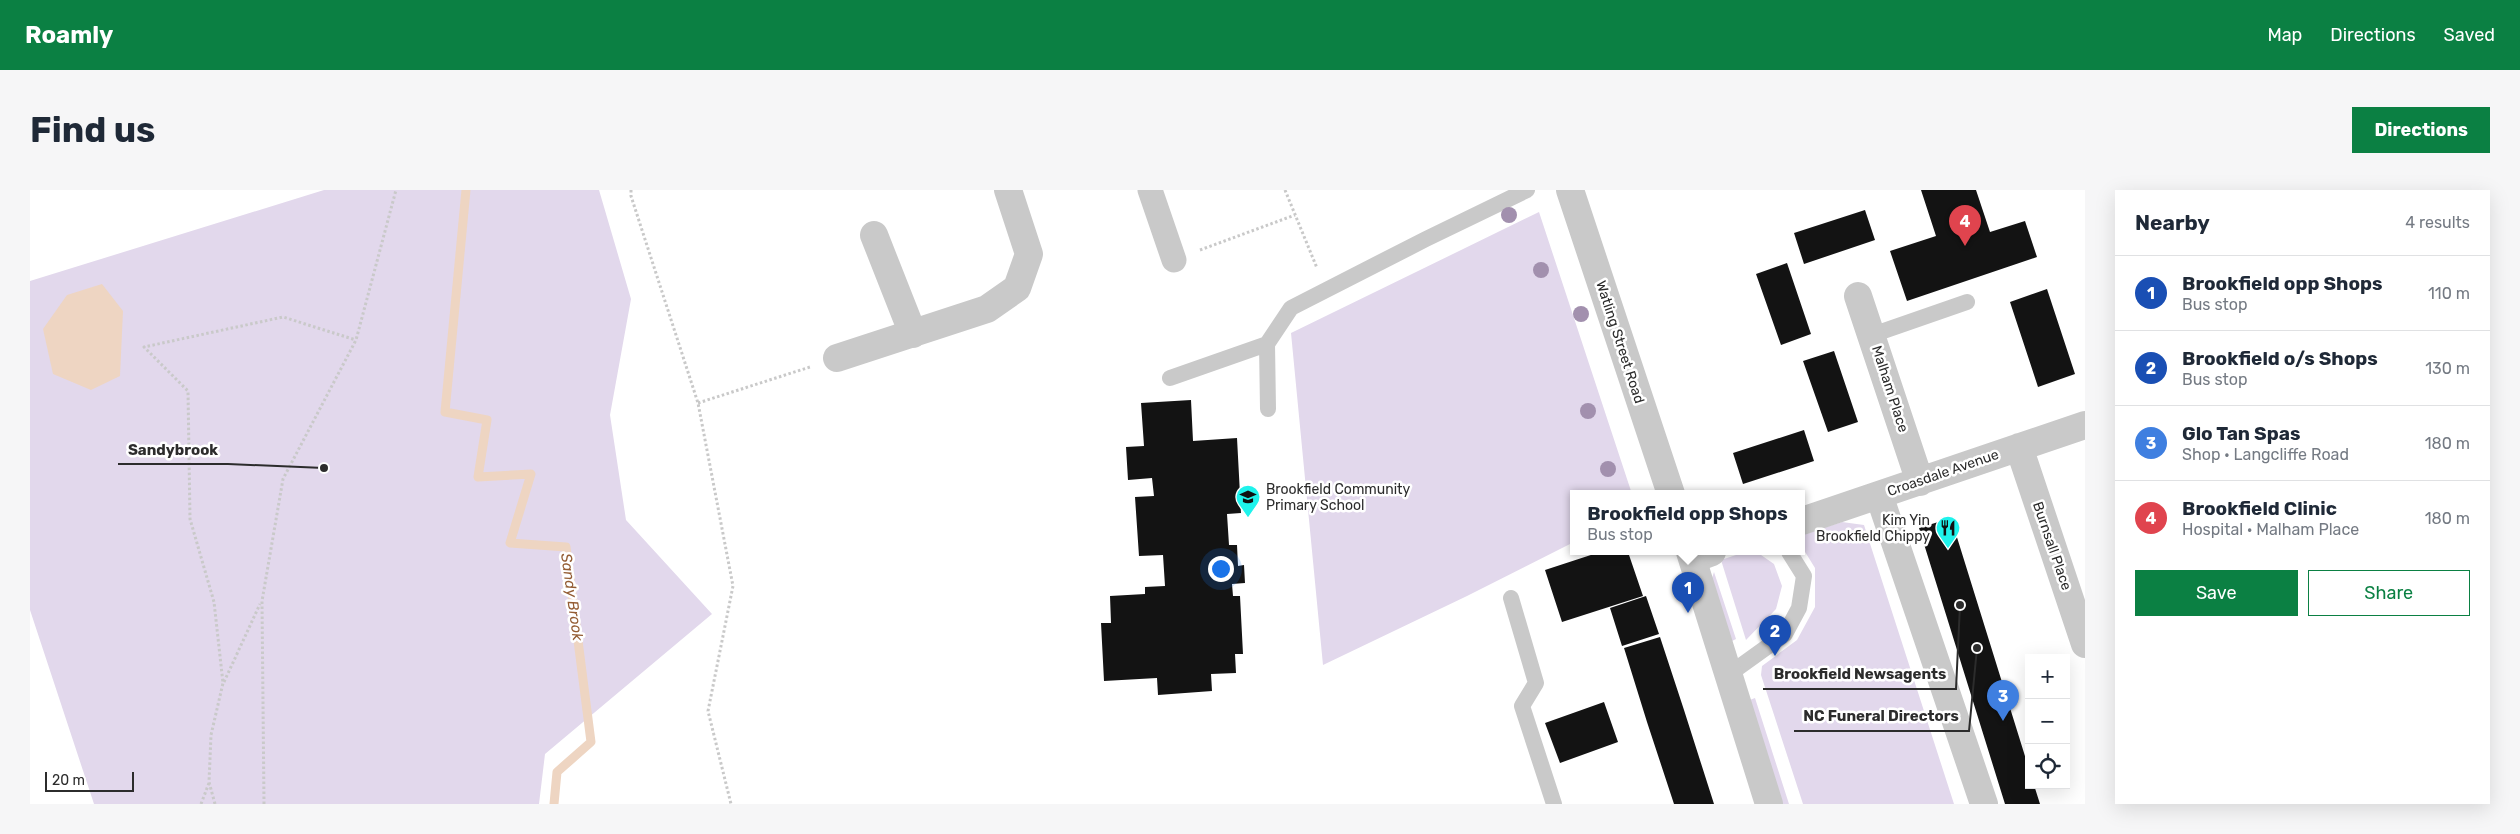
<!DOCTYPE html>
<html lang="en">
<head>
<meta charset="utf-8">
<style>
	:root { --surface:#fff; --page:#f6f6f7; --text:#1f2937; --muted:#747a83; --line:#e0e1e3; --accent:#0b8043 }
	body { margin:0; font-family:Rubik,sans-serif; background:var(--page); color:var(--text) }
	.controls { position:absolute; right:15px; bottom:15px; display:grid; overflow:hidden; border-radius:0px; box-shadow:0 5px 20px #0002 }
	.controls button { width:45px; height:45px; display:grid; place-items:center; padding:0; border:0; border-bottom:1px solid var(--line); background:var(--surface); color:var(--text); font:25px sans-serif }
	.scale { position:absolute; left:15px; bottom:12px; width:89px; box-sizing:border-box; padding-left:5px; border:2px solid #2c2c2c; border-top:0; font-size:14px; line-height:18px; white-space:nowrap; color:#2c2c2c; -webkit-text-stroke:4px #fff; paint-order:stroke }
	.you { position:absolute; left:1190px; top:378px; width:18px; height:18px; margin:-12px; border:4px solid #fff; border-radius:50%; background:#1a73e8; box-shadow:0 0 0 8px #1a73e833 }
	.badge { display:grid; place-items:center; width:32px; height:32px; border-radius:50%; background:var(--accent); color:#fff; font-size:16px; font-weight:700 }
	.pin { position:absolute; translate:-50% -41px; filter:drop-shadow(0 1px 2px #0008) }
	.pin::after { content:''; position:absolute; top:26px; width:18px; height:15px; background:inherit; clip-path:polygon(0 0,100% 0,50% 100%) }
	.popup { position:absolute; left:1540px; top:300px; width:235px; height:65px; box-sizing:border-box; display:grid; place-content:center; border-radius:0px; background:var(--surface); filter:drop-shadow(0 1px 4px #0005); font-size:16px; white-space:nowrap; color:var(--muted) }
	.popup b { font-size:19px; color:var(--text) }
	.popup::after { content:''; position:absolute; left:50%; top:100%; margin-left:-10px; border:10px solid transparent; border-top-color:var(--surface) }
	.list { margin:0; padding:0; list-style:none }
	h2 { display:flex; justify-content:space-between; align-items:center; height:65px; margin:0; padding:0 20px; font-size:21px }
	h2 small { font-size:16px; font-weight:400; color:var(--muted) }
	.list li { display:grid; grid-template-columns:32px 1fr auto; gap:15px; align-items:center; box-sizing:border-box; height:75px; padding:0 20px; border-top:1px solid var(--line) }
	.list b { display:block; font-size:19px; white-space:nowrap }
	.list p { margin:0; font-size:16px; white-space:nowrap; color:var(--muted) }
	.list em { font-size:16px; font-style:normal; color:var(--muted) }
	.actions { display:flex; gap:10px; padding:15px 20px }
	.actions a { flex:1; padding:11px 0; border:1px solid var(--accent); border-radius:0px; text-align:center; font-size:18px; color:var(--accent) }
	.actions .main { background:var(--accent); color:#fff }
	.icon { flex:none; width:28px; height:28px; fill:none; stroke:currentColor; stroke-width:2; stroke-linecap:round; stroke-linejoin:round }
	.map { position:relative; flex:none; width:2055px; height:614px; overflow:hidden; border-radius:0px }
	header { display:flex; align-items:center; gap:30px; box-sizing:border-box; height:70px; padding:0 25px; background:var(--accent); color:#fff }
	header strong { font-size:24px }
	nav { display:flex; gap:28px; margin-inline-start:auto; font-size:18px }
	.intro { display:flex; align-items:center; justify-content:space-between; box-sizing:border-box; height:120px; padding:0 30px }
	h1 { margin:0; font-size:35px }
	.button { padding:12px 22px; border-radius:0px; background:var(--accent); color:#fff; font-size:18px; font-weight:700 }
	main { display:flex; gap:30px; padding:0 30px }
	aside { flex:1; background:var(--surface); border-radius:0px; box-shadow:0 5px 20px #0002 }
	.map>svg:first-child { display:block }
</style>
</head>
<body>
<header>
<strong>Roamly</strong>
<nav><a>Map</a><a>Directions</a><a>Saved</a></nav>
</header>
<div class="intro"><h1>Find us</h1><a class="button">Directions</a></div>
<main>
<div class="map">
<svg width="2055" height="614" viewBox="0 0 2055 614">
	<rect width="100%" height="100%" fill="#fff"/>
	<!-- green -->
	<path fill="#e2d8ec" d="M294,0H569L601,109L580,225L596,330L682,424L515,564L509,614H64L0,420V91Z
		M1509,22L1602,304H1544V352L1437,406L1293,475L1261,143Z
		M1812,332L1834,335L1924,614H1773L1731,485L1732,476L1767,450L1785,417V378L1772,357V345Z
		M1715,362L1731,365L1744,374L1752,396L1746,419L1716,450L1691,370Z
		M1684,382L1706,449L1698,453L1679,397Z
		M1725,508L1759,614H1750L1717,511Z"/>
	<!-- water -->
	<path fill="#eed5c2" d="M72,94L93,121L90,186L61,200L23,184L13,139L37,105Z"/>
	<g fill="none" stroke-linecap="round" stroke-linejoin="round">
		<!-- stream -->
		<path stroke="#eed5c2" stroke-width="9" d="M436,0L415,222L457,230L448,287L501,284L480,353L536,357L561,552L527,582L524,614"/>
	</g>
	<!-- building -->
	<path fill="#131313" d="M1891,0H1946L1960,42L1995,31L2007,67L1877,111L1860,61L1906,46Z
		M1835,20L1845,50L1774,74L1764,43Z
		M1757,73L1781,144L1751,155L1726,84Z
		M2017,99L2045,184L2008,197L1980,112Z
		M1804,161L1828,232L1798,242L1773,171Z
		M1161,210L1163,251L1207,248L1211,323L1197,324L1199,355H1207L1208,376L1214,375L1215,393L1202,394L1203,406H1210L1213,464H1205L1206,483L1181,484L1182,501L1128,505L1127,488L1074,491L1071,433H1081L1080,406L1115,404V397L1135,396L1133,365L1109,366L1105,307L1124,306L1122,288L1098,290L1096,257L1114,256L1111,213Z
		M1774,240L1784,271L1713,294L1703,263Z
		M1921,328L1999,579V595H2004L2010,614H1975L1889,338Z
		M1570,362H1598L1613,406L1532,432L1515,380Z
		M1616,406L1629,444L1592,456L1580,418Z
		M1630,447L1654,520L1684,614H1644L1617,532L1594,458Z
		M1574,512L1588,552L1530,573L1515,533Z"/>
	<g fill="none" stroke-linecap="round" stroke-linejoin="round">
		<!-- path -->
		<path stroke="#c9c9c9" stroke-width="3" stroke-dasharray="2.5 2.5" stroke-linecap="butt" d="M601,0V6L668,213L703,396L678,521L701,614
			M1255,0L1287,78
			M1170,60L1265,25
			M668,213L780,177
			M194,492L230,414
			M171,614L179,593
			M185,614L179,592L181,545L193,493L184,412L160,329L158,201L114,157L253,127L326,150
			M234,614L232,411L253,289L326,150L366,0"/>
		<!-- service -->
		<path stroke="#c9c9c9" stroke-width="16" d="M1842,145L1937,112
			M1140,188L1237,154
			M1238,219L1237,154L1261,118L1396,49L1497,0
			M1481,408L1506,493L1492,516L1524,614
			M1698,485L1755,444L1769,418L1774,386L1759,362"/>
		<!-- pedestrian -->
		<path stroke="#c9c9c9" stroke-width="25" d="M1120,0L1144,70"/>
		<!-- minor -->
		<path stroke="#c9c9c9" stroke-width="28" d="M844,45L883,144
			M1828,106L1890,292
			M807,168L957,119L987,98L999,64L978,0
			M1989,257L2055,454
			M1849,305L1954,614
			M1772,331L2055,235
			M1663,369L1682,362"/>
		<!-- tertiary -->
		<path stroke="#c9c9c9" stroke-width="28" d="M1540,0L1641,304
			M1660,362L1739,614"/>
	</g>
	<!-- trees -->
	<g fill="#a290ae">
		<circle cx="1479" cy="25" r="8"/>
		<circle cx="1511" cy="80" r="8"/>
		<circle cx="1551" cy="124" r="8"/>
		<circle cx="1558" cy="221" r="8"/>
		<circle cx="1578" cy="279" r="8"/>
	</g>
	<!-- icons -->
	<defs>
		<symbol id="school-pin" viewBox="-11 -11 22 30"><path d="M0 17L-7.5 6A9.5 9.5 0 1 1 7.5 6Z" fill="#1ef3ec" stroke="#fff"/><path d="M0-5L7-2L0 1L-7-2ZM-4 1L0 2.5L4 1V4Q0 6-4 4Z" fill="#111"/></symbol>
		<symbol id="restaurant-pin" viewBox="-11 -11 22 30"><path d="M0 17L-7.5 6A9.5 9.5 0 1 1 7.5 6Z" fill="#1ef3ec" stroke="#fff"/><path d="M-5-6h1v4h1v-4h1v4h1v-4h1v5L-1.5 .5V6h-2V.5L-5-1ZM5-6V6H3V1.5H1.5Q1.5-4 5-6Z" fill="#111"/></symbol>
	</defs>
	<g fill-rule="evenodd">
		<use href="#school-pin" x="1204" y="293" width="28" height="38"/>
		<use href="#restaurant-pin" x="1904" y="324" width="28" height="38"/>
	</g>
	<g text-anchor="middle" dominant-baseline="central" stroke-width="5" stroke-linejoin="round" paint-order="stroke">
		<!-- street labels -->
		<g font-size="14" fill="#2c2c2c" stroke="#fff">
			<text transform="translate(1590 152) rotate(72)">Watling Street Road</text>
			<text transform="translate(1860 199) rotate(72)">Malham Place</text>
			<text transform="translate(1913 283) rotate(-19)">Croasdale Avenue</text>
			<text transform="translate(2022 356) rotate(71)">Burnsall Place</text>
		</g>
		<!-- poi labels -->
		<g font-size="14" fill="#2c2c2c" stroke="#fff" text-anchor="start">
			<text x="1236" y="299">Brookfield Community<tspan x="1236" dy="16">Primary School</tspan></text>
			<text x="1900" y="330" text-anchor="end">Kim Yin<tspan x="1900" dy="16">Brookfield Chippy</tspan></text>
		</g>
		<!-- water labels -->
		<g font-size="15" font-style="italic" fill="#945d34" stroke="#fff">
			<text transform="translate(542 407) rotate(82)">Sandy Brook</text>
		</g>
	</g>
	<!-- callouts -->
	<path fill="none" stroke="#2c2c2c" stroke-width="2" d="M294 278L198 274H88M1930 415L1926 499H1733M1947 458L1939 541H1764"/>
	<g fill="#2c2c2c" stroke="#fff" stroke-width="2">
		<circle cx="294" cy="278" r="5"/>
		<circle cx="1930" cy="415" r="5"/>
		<circle cx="1947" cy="458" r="5"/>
	</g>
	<g font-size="15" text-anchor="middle" font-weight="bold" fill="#2c2c2c" stroke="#fff" stroke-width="5" stroke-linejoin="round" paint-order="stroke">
		<text x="143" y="265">Sandybrook</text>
		<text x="1830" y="489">Brookfield Newsagents</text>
		<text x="1851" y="531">NC Funeral Directors</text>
	</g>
</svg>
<div class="controls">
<button>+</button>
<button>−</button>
<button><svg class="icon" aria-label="locate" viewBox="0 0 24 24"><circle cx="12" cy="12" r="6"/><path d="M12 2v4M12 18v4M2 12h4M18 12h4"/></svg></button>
</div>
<div class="scale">20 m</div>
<div class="you"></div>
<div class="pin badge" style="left:1658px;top:423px;background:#1a4fb4">1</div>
<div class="popup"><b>Brookfield opp Shops</b>Bus stop</div>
<div class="pin badge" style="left:1745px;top:466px;background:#1a4fb4">2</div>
<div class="pin badge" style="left:1973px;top:531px;background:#3f7fe0">3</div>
<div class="pin badge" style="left:1935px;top:56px;background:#e0444e">4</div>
</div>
<aside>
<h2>Nearby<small>4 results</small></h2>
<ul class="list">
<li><span class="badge" style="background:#1a4fb4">1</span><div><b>Brookfield opp Shops</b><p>Bus stop</p></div><em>110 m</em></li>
<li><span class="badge" style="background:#1a4fb4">2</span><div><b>Brookfield o/s Shops</b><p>Bus stop</p></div><em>130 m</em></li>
<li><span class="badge" style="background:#3f7fe0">3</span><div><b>Glo Tan Spas</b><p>Shop · Langcliffe Road</p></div><em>180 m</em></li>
<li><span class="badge" style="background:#e0444e">4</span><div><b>Brookfield Clinic</b><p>Hospital · Malham Place</p></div><em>180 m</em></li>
</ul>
<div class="actions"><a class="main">Save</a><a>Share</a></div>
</aside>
</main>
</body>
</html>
